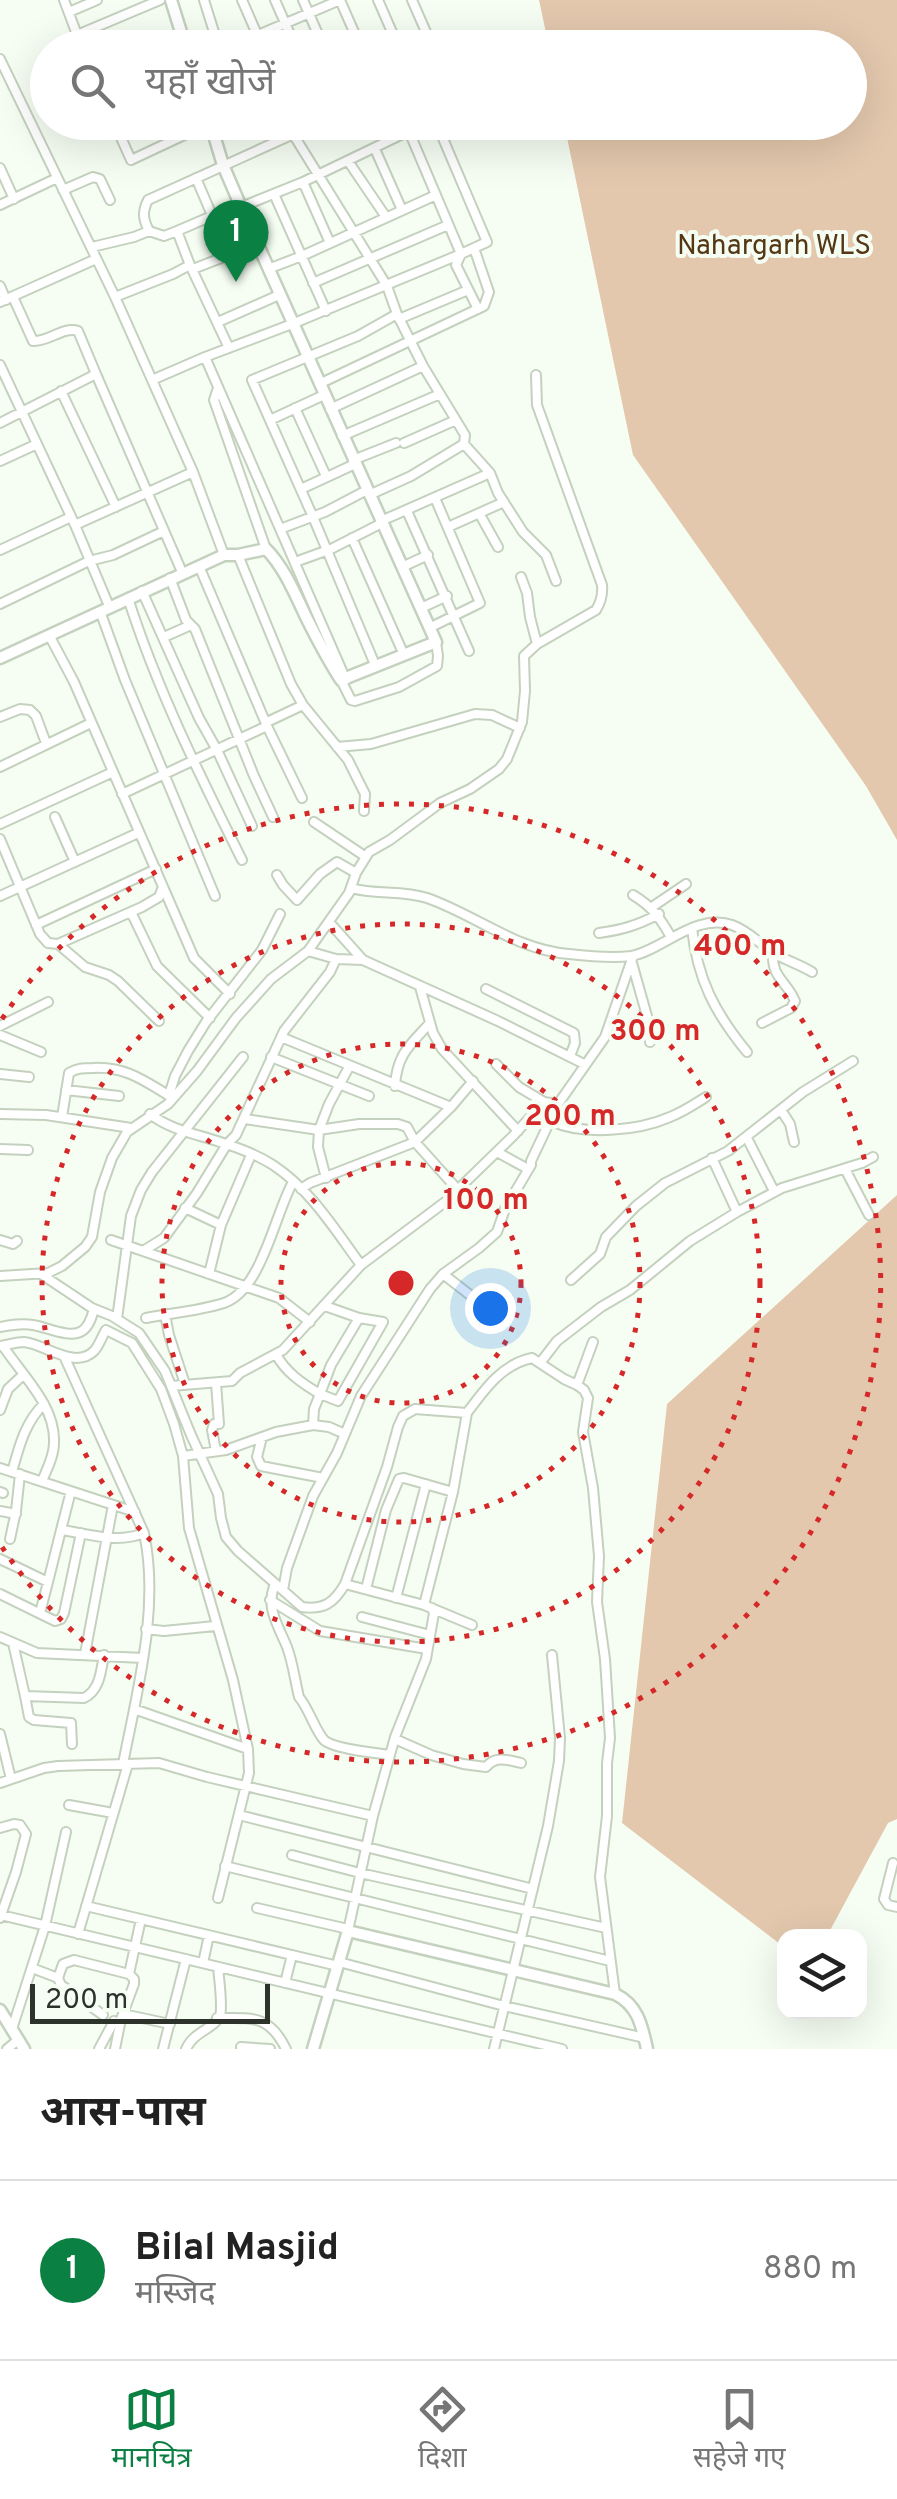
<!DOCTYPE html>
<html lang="hi">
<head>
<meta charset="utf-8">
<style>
	:root { --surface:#fff; --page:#f6f6f6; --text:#222; --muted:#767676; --line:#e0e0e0; --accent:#0b8043 }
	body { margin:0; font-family:Overpass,"Noto Sans Devanagari",sans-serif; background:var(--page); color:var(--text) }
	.controls { position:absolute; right:30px; bottom:30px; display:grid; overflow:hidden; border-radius:20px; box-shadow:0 10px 40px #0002 }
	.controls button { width:90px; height:90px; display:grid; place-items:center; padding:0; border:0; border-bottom:2px solid var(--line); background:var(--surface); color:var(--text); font:50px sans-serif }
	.scale { position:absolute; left:30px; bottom:25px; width:240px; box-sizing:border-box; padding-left:10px; border:5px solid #2d322b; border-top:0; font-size:28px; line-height:35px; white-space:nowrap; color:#2d322b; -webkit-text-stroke:8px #f6fef3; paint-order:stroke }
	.you { position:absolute; left:490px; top:1308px; width:35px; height:35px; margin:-25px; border:8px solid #fff; border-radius:50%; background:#1a73e8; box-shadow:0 0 0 15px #1a73e833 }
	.badge { display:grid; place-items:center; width:65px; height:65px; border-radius:50%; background:var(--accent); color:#fff; font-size:32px; font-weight:700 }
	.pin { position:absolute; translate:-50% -82px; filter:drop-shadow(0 2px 5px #0008) }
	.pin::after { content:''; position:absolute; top:52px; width:35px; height:30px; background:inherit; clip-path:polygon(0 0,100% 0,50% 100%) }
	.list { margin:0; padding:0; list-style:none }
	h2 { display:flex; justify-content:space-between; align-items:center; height:130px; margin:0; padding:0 40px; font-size:42px }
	h2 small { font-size:32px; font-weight:400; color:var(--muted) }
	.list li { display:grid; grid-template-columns:65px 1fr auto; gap:30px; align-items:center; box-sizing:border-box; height:180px; padding:0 40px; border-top:2px solid var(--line) }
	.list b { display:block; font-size:38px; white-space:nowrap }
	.list p { margin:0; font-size:32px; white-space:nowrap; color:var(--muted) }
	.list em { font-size:32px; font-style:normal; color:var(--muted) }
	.icon { flex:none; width:55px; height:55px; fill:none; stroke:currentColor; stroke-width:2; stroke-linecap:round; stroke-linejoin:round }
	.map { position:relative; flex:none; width:897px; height:2049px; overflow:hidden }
	.search { position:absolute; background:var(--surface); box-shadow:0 10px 40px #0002; left:30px; right:30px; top:30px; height:110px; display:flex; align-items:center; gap:25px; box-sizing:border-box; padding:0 35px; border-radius:55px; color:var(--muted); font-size:38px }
	.sheet { height:310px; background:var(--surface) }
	nav { display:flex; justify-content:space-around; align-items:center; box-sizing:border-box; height:140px; border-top:2px solid var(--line); background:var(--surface); font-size:28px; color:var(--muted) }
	nav a { display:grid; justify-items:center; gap:5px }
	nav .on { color:var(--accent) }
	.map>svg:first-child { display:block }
</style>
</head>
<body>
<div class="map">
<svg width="897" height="2049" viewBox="0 0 897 2049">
	<rect width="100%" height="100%" fill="#f6fef3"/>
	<!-- green -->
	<path fill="#e3c8ad" d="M539,0H897V840L866,786L633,455L564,123L850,122V48L549,47Z
		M897,1195V1819L888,1823L827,1936H784V1947L622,1823L667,1404Z"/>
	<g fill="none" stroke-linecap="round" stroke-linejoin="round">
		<defs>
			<path id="street" d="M64,0L82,48
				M204,0L219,48
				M242,0L263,48
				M275,0L296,48
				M303,0L324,48
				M340,0L361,48
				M378,0L399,48
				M412,0L433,48
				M69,12L97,0
				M77,35L160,0
				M258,35L340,0
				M0,59L115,297L193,472L224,555
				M114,122L131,160L210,123
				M436,122L487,242L461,254L456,265L478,309
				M468,122L472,132
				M212,129L227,122
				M293,134L387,286L397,314L423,366L465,435L464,444L411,476L369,495
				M375,149L402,210
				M348,161L386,217
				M0,168L14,199
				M196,178L229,255
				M303,182L330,243
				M63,190L93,177L100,179L110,200
				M274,194L326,311
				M0,205L57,178
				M241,207L303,182L409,131
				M149,231L164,236L177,231
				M92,247L134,237L149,231C143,219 142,212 148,200L320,122
				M190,265L177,231L212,216
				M193,269L257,244
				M268,269L302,256L436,195
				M313,283L448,225
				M0,286L6,300
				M13,297L33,341C49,342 63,326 78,331L96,374
				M115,297L173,274L190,265L229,348
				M0,302L96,259
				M399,319L468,290
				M218,322L279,295
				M0,365L75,525L193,472
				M536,375L537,405L602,585C603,595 601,602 596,610L537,644
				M152,380L205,357
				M319,384L484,306L489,292L474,248
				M218,388L214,400L266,549
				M61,391L116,507
				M295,408L326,476
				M330,409L423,366
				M270,420L324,395
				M0,423L96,374L182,572
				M342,436L440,394
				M404,443L456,420
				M464,444L490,473
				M353,460L396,443
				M0,461L37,444
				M301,489L355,464
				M407,511L469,651
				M479,513L498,547
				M381,521L490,473L498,493L523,532L546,555L556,581
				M75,525L109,606
				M448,527L504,502
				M280,529L325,512L367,490
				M352,538L404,655
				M0,550L71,517
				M238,555L291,684L303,705L348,760L365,794L364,811
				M295,562L331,549L382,523
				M402,567L428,555
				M170,578L186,620L191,625
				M142,591L199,718L217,750L252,826
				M128,598C157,689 199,774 242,860
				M0,604L89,561L113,555L164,531
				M421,608L447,596
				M100,611L125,680L215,896
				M429,628L480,603L435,498
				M49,635L74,682L194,958L230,994
				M164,637L191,625L195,629L254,776L273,817
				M376,667L313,517L252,380L358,336L397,314
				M341,680L351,700L355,701L399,687L437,666L438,656L436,642
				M346,680L205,357L292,324L461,254L405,122
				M0,717L20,709L30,710L36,716L46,743
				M267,722L303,705
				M267,726L302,798
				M337,747L371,744L475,714L492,715L520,728
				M0,767L91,723
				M122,794L267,726L199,566
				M55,817L75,862
				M314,822L366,857
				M0,824L113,772
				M0,839L40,934L48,943L58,944L142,907L159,897L163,887
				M277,875L283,885L297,900L320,874L337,862L356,873
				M351,888C375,895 402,890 427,898C476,915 516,950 569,954C587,956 614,958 631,956C661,951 696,912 732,925C749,931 762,946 777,955C788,961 801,965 812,972
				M633,895C653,907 660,918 671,937
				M0,896L138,833
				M652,907L686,884
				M131,912L157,966L210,1018
				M36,925L156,869
				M692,928C697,979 715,1013 747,1052
				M599,933C622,930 638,925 659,914
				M58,944L85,967L109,975L118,981L159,1021
				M308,951L336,959L363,960L329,922
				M363,960L498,1021L584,1064
				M632,963L649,1023L650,1042
				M420,987L433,1033L442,1049L518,1131
				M486,989L574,1033L575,1043L570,1056
				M762,1023L791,1008L795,1001C786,980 771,978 773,951
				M0,1026L48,1002
				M0,1035L41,1052
				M281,1037L451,1107L473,1081
				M271,1057L369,1096
				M496,1064L519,1087L544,1102
				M0,1074L29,1077
				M395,1086C397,1054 410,1045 430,1023
				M66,1090L119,1096
				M169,1095L175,1076L188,1051L206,1022L262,950L280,914
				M781,1110L790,1124L794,1142
				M0,1114L46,1115L131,1128
				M150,1114C172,1131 198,1134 223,1143C239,1148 259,1156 273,1165C311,1190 335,1230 361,1265
				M62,1117L69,1073C77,1068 83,1068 93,1068C125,1066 145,1081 171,1097
				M245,1119L319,1130L329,1104L349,1067
				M551,1121C583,1136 638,1131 670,1117C683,1112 695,1104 706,1097
				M747,1138L774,1191
				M0,1149L28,1150
				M497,1152L528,1169
				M712,1158L737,1212
				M845,1169L869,1215
				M326,1178L318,1147L319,1130L359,1124H398L407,1127L415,1142L458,1190
				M301,1189L310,1183L415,1142L451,1107
				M185,1208L221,1225L209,1274
				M221,1225L251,1155
				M0,1240L13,1244L17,1241
				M111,1240L279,1298L310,1322
				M143,1251L164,1238L197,1193L227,1144L236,1135L284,1031L330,972L336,959
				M41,1274L92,1308L112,1316L139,1333L165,1371L191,1435L218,1494L221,1518L226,1537L238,1551L302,1607C324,1610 334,1603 345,1584L387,1467L398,1427L403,1416L415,1409L467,1413L453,1492L424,1605
				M443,1274L470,1295
				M0,1276L48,1273L62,1266L85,1247L92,1237L100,1192L112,1158L127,1132L168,1104L197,1071L236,1018L271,979L308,951L349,893L356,873L369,852L390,840L440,803L470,789L499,769L507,759L522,722L525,691L524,656L537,644L530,617L527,593L521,577
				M571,1280L600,1254L606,1237L636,1206L665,1183L728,1151L803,1092L853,1061
				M325,1306L359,1318
				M165,1314L169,1335L185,1384
				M146,1318C171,1313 199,1311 224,1303C262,1290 275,1213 293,1182
				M359,1318L383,1322L338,1401L320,1394L331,1365Z
				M117,1319L131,1216L141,1190L152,1172L243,1057
				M0,1327C11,1325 22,1323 33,1325C47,1327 70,1339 82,1331C89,1327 92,1316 94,1309
				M0,1346C8,1345 16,1342 24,1342C45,1344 75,1370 94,1351C99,1346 102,1336 106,1330L132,1343L161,1389L174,1424L183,1456L189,1528L233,1680L248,1749L249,1773L218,1898
				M3,1346C22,1375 56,1406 54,1443C54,1456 47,1469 42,1481
				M64,1356L144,1533C160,1608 137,1691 123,1764
				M540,1363L557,1341L601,1307L630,1290L690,1241L737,1212L782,1188L862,1163L873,1157
				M577,1385L593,1342
				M171,1386L232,1381L240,1373L283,1350L361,1265L445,1202L513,1136L544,1102L558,1104L605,1037L633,956
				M0,1410L8,1389L23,1375
				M467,1413C484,1390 502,1364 532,1358L564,1379L577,1385L584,1390L588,1398L583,1432L593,1488L599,1556L597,1602L605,1659L610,1738L607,1763V1816L600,1877L615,1994
				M313,1425L329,1427L345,1434
				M262,1437L257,1457L261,1466L323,1478
				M216,1451L212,1430L214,1424H219L216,1383
				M183,1456L226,1450L276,1432L313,1425L314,1409L320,1394C303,1384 285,1372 276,1354
				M0,1468L135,1512
				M12,1472C19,1447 25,1422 44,1404
				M71,1491L61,1530C90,1534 116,1544 144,1533
				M0,1492L3,1493
				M0,1511L16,1514
				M10,1539L16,1511L20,1474
				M0,1559L48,1582L61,1530
				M275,1584C265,1607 278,1625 287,1647C293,1663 295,1681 299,1697C309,1709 315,1730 324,1740C333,1749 377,1753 390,1755
				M345,1584L424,1605L472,1625
				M366,1589L386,1510L399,1479L404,1478L453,1492
				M283,1590L287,1568L313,1496L337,1453L361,1396L430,1289L443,1274L479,1248L497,1232L505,1209L531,1165V1161L558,1104
				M0,1594L55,1621L61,1619L64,1613L81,1533
				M396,1598L426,1484
				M270,1600L320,1631L427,1649
				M40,1613L48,1582
				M362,1617L430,1635
				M146,1629L164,1631L215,1626
				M0,1637L37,1653L143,1658
				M13,1643L25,1696L84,1698C100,1690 101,1671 104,1655
				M85,1654L113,1505
				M25,1696L29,1717L34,1720L71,1723L72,1744
				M134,1709L248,1749
				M0,1734L11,1779
				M395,1739L431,1755L463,1764L486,1767C496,1755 507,1760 521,1763
				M0,1783L44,1768L58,1766L159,1763L207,1777L373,1816
				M69,1805L113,1813
				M239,1815L533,1889
				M0,1828L14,1824L20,1825L26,1834L16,1872L0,1918
				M292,1855L360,1873L606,1928
				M893,1863L884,1899L888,1905L897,1907
				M225,1866L610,1961
				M86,1906L338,1966
				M257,1908L348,1929
				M1,1915L562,2049
				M348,1931L373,1816L395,1737L426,1659L434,1613L432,1608
				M78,1934L128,1764
				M339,1962L504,2006L645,2038
				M203,1963L209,1935
				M32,1968L58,1978
				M129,1974L141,1919
				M285,1983L292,1955
				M123,2014L170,2024
				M103,2015L61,1985L58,1978L63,1964L74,1960L129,1974L134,1979V1984L121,2019L115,2049
				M217,2018C251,2018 269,2014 286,2049
				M12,2029L45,1926L66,1832
				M241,2047L270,2049
				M7,2049L18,2040
				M99,2049L114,2021
				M163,2049L186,1959
				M186,2049C194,2031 214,2029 220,2016C223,2006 219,1979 218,1967
				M494,2049L548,1826L559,1761L560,1738L552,1655"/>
			<path id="secondary" d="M171,0L186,48
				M0,658L224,555H238L266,549C284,567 295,594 306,617C317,639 328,660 341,680L436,642L241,207L223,165L210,122
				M0,2010L24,2049
				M313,2049L348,1931L615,1994C638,2005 642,2026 647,2049"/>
		</defs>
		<!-- street casing -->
		<use href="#street" stroke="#c4d1be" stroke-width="12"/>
		<!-- secondary casing -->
		<use href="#secondary" stroke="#c4d1be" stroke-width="15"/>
		<!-- street -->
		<use href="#street" stroke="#fff" stroke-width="8"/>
		<!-- secondary -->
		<use href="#secondary" stroke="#fff" stroke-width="10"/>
	</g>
	<!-- distance rings -->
	<g fill="none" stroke="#d62828" stroke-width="5" stroke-dasharray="5 10">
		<circle cx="401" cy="1283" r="120"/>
		<circle cx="401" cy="1283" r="239"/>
		<circle cx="401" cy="1283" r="359"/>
		<path d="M2 1019A479 479 0 1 1 2 1547"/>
	</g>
	<g text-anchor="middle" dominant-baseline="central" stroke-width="8" stroke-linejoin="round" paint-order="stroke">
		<!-- park labels -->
		<g font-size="28" fill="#543714" stroke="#f6fef3">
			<text x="774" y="247">Nahargarh WLS</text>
		</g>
	</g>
	<circle cx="401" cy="1283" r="15" fill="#d62828" stroke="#f6fef3" stroke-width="5"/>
	<g font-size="30" text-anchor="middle" font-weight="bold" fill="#d62828" stroke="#f6fef3" stroke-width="8" stroke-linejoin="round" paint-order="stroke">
		<text x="740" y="955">400 m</text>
		<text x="655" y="1040">300 m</text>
		<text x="570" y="1125">200 m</text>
		<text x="486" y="1209">100 m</text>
	</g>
</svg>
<div class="controls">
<button><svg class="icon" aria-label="layers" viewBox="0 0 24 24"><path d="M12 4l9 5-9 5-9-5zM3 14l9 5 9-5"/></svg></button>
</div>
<div class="scale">200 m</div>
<div class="you"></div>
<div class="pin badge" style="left:236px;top:282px">1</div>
<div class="search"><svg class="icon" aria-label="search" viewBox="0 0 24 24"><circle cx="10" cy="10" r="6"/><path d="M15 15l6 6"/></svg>यहाँ खोजें</div>
</div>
<section class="sheet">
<h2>आस-पास<small></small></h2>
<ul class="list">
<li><span class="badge">1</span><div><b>Bilal Masjid</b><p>मस्जिद</p></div><em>880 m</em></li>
</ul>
</section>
<nav>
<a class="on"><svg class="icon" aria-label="map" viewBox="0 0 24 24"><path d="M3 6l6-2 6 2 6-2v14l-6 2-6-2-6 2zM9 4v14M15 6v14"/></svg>मानचित्र</a>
<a><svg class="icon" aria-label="directions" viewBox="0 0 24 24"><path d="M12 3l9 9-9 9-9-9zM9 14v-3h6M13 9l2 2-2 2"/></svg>दिशा</a>
<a><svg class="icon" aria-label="saved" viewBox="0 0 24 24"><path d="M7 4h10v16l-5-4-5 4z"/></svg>सहेजे गए</a>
</nav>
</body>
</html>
